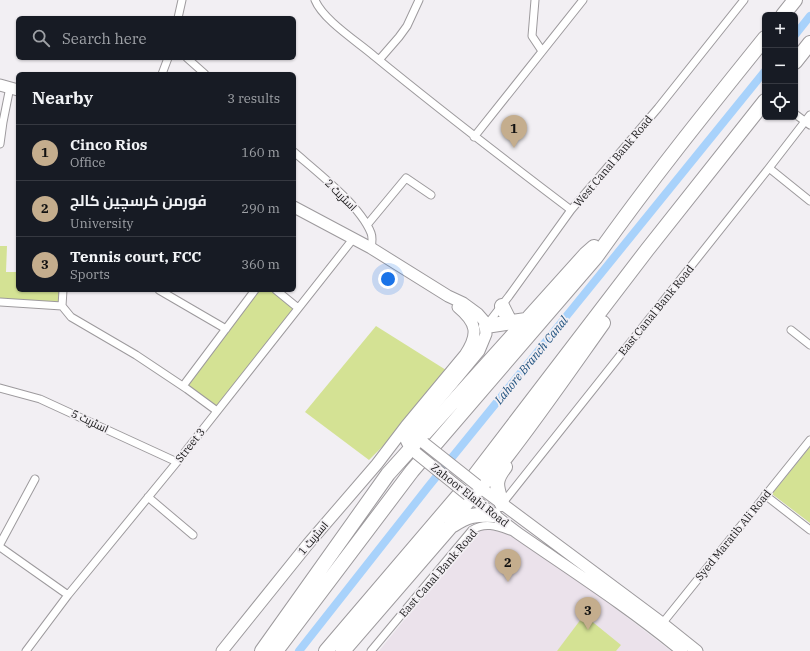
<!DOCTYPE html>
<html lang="en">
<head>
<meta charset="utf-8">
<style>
	:root { --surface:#171b24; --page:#242831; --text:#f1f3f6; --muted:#9ea1a6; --line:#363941; --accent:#c4ad8d }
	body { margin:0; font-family:"IBM Plex Serif",Cairo,serif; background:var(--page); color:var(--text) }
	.controls { position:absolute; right:12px; top:12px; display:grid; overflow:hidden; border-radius:6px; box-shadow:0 1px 3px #0004 }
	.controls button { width:36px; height:36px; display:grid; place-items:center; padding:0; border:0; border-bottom:1px solid var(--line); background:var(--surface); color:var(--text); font:20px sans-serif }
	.you { position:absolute; left:388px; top:279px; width:14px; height:14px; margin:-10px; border:3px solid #fff; border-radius:50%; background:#1a73e8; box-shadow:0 0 0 6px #1a73e833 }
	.badge { display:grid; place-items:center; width:26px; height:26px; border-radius:50%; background:var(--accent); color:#111; font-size:13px; font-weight:700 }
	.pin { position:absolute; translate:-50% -33px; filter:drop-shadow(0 1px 2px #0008) }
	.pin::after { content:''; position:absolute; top:21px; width:14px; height:12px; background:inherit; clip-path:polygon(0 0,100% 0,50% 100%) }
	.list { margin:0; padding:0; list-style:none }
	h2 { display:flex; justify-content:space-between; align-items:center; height:52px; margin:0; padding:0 16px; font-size:17px }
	h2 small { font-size:13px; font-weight:400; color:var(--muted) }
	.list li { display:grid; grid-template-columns:26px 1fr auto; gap:12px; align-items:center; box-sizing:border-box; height:56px; padding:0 16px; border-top:1px solid var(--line) }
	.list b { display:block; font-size:15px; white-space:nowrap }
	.list p { margin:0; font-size:13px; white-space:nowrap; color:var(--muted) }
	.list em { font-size:13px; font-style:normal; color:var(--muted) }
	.icon { flex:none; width:22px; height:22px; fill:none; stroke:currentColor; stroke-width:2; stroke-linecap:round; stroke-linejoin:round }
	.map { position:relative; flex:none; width:810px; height:651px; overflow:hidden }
	.search { position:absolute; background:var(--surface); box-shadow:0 1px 3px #0004; left:16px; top:16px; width:280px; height:44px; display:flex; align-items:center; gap:10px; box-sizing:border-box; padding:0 14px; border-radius:6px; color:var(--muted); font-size:15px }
	.panel { position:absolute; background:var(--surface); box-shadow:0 1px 3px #0004; left:16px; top:72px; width:280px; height:220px; border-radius:6px }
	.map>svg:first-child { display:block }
</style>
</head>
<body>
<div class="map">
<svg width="810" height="651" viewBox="0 0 810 651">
	<rect width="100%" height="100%" fill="#f2eff3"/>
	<!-- built -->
	<path fill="#ebe2eb" d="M491,513L671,651H379Z"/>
	<!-- green -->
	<path fill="#d4e294" d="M0,246H7L6,272H18V290H63L62,306L0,302Z
		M255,290H276L298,308L217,411L183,386Z
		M376,326L446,370L387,442L369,460L305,412Z
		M810,447V523L772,494Z
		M584,615L621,645L616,651H557Z"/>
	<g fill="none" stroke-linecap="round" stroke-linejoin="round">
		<!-- canal -->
		<path stroke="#a8d2fb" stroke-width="8" d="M795,35L810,16
			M299,651L428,487L765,71"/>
		<defs>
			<path id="street" d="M315,0C323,20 358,42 374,56C439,109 505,160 571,210
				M535,0L532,36L542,51
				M178,18L182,0
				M187,58L205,74
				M379,60L399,37L407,26L419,0
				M162,74L168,58
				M795,114L810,125
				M474,137L583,0
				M0,144L3,122L10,87
				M294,152C317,172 360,205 371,233C373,238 372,243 371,248
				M769,168L810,201
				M367,225L406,178L431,195
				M159,290L226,329
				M276,290L298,308
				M0,302L62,306L71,317L136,355L187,389L217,411
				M62,306L63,290
				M486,326L509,296L571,210L658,108L744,0
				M791,330L810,345
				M183,386L255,290
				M0,388L40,399L177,462
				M765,495L810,530
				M148,497L193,535
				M502,504L769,168L810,115
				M0,544L35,479
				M0,547L68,595
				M661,625L810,440
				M26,651L68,595L177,462L353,239
				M371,651L472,530C485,522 496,526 510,531"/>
			<path id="secondary" d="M0,85L18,90
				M294,207L371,248L448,296L463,303L478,314L485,322L486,334L479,351L416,427L415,434L424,443
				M416,453C407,445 403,438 406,426L465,355C479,334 477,323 458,307
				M477,485L662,623L697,651
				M468,495C485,507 501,521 519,534C574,572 630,608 682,651
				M222,651L308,544L377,464L406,426"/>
			<path id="highway" d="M783,15L795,0
				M795,62L810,43
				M502,306L510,322
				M486,326L526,320
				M502,504C497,487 493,482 505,467
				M453,525C468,515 476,514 494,515
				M262,651L388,474L586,254L594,247
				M276,651L412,471L596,257C649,182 707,110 765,38
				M326,651L465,488L647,250L765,101
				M343,651L451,526C465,500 488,480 506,457C540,413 571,368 603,323"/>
		</defs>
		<!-- street casing -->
		<use href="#street" stroke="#9d9a9d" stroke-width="9"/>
		<!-- secondary casing -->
		<use href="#secondary" stroke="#9d9a9d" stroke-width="13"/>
		<!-- highway casing -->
		<use href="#highway" stroke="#9d9a9d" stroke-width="16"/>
		<!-- street -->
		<use href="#street" stroke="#fff" stroke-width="7"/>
		<!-- secondary -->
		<use href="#secondary" stroke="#fff" stroke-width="11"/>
		<!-- highway -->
		<use href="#highway" stroke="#fff" stroke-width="14"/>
		<defs>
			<path id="secondary-bridge" d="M424,443L477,485
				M416,453L468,495"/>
		</defs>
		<!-- secondary-bridge casing -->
		<use href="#secondary-bridge" stroke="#9d9a9d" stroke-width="13" stroke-linecap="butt"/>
		<!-- secondary-bridge -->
		<use href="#secondary-bridge" stroke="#fff" stroke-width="11"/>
	</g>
	<g text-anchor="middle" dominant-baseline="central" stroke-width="3.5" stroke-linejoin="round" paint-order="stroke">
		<!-- street labels -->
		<g font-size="11" fill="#191819" stroke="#f2eff3">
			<text transform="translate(613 161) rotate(-50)">West Canal Bank Road</text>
			<text transform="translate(341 195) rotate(45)">اسٹریٹ 2</text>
			<text transform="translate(656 310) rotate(-51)">East Canal Bank Road</text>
			<text transform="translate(90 421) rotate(25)">اسٹریٹ 5</text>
			<text transform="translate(190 445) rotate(-52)">Street 3</text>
			<text transform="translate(470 495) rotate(38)">Zahoor Elahi Road</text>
			<text transform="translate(733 535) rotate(-51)">Syed Maratib Ali Road</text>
			<text transform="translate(313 538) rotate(-50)">اسٹریٹ 1</text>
			<text transform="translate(438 573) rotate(-49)">East Canal Bank Road</text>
		</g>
		<!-- water labels -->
		<g font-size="12" font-style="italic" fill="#235582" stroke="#f2eff3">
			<text transform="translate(531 360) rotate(-51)">Lahore Branch Canal</text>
		</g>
	</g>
</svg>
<div class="controls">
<button>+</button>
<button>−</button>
<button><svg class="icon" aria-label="locate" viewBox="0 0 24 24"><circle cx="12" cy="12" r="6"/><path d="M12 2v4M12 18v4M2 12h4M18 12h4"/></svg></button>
</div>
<div class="you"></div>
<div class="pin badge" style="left:514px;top:148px">1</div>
<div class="pin badge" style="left:508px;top:582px">2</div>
<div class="pin badge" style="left:588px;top:630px">3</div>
<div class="search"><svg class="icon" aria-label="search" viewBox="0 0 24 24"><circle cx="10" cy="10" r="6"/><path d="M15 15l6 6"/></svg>Search here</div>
<section class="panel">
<h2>Nearby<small>3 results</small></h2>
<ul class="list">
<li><span class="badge">1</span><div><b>Cinco Rios</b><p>Office</p></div><em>160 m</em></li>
<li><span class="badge">2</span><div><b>فورمن کرسچین کالج</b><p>University</p></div><em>290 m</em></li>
<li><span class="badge">3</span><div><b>Tennis court, FCC</b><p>Sports</p></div><em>360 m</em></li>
</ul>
</section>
</div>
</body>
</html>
